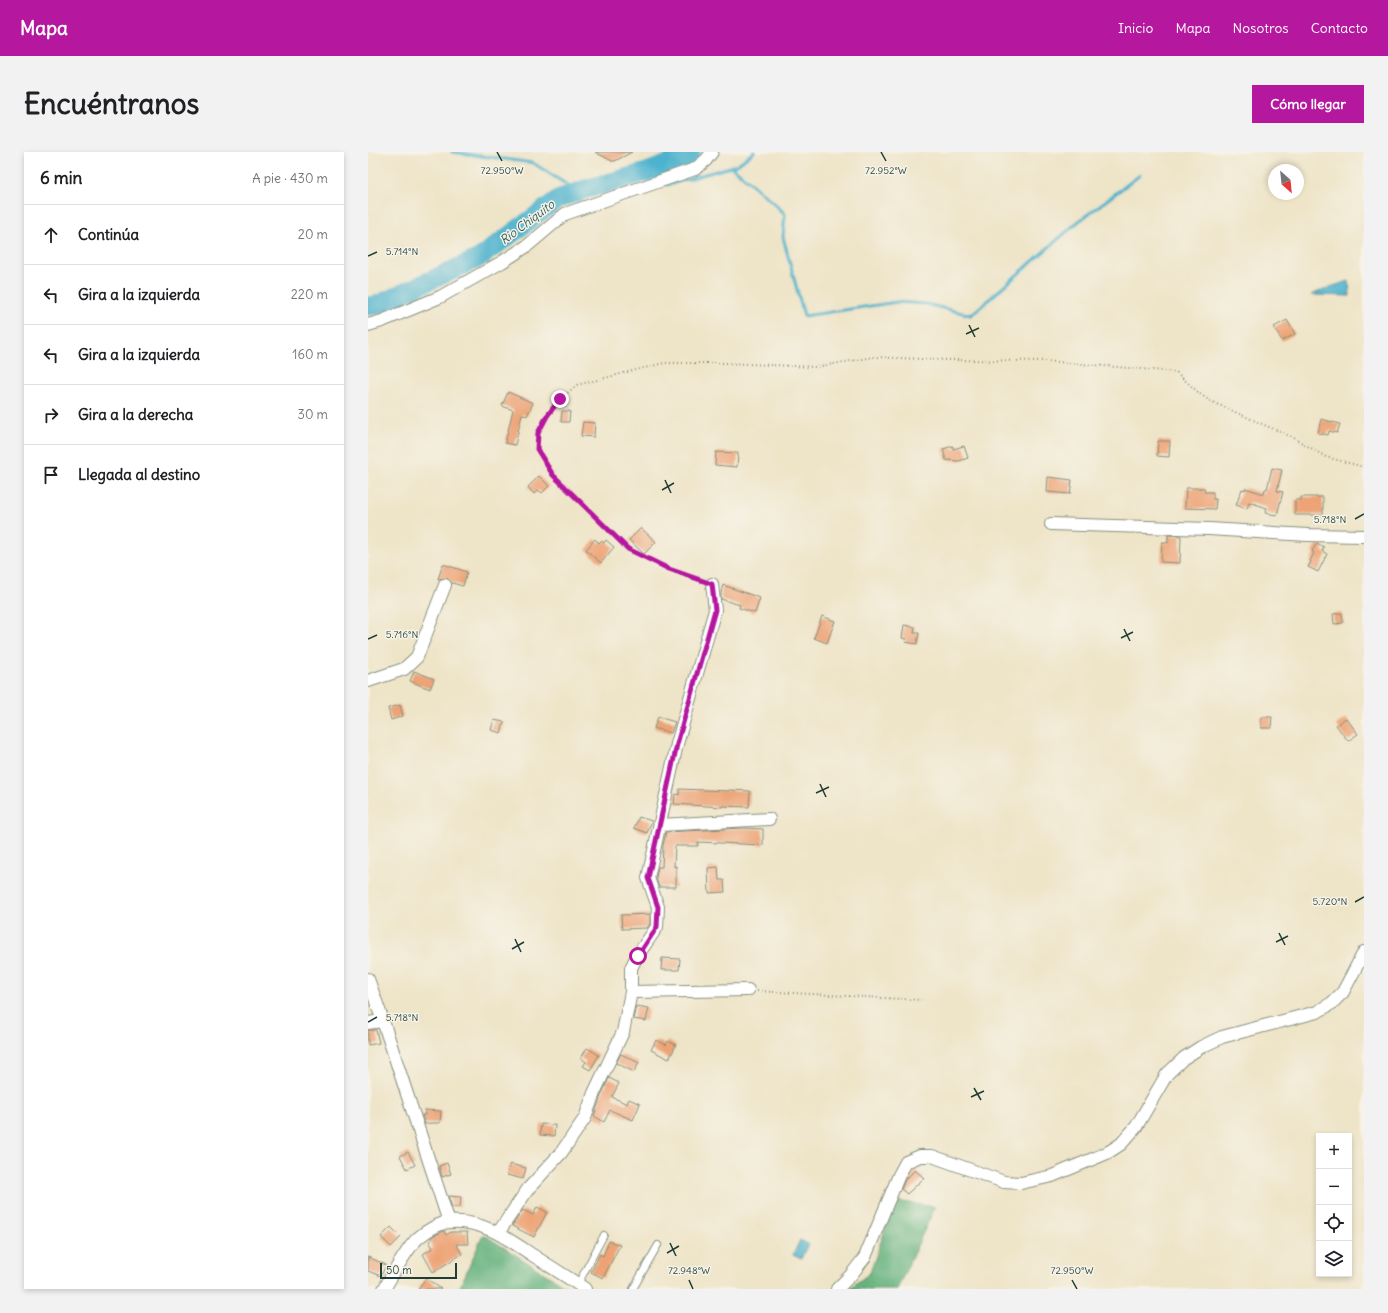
<!DOCTYPE html>
<html lang="es">
<head>
<meta charset="utf-8">
<style>
	:root { --surface:#fff; --page:#f2f2f2; --text:#202124; --muted:#757577; --line:#e0e0e0; --accent:#b5179e }
	body { margin:0; font-family:Delius,sans-serif; background:var(--page); color:var(--text) }
	.controls { position:absolute; right:12px; bottom:12px; display:grid; overflow:hidden; border-radius:0px; box-shadow:0 2px 6px #0003 }
	.controls button { width:36px; height:36px; display:grid; place-items:center; padding:0; border:0; border-bottom:1px solid var(--line); background:var(--surface); color:var(--text); font:20px sans-serif }
	.compass { position:absolute; left:900px; top:12px; width:36px; height:36px; border-radius:50%; background:var(--surface); box-shadow:0 2px 6px #0003; rotate:153deg }
	.scale { position:absolute; left:12px; bottom:10px; width:77px; box-sizing:border-box; padding-left:4px; border:2px solid #1f3d34; border-top:0; font-size:11px; line-height:14px; white-space:nowrap; color:#1f3d34; -webkit-text-stroke:3px #f7f3e8; paint-order:stroke }
	.stop { position:absolute; width:12px; height:12px; margin:-9px; border:3px solid #b5179e; border-radius:50%; background:#fff }
	.stop.end { background:#b5179e; border-color:#fff; box-shadow:0 1px 4px #0008 }
	.list { margin:0; padding:0; list-style:none }
	h2 { display:flex; justify-content:space-between; align-items:center; height:52px; margin:0; padding:0 16px; font-size:17px }
	h2 small { font-size:13px; font-weight:400; color:var(--muted) }
	.list li { display:grid; grid-template-columns:26px 1fr auto; gap:12px; align-items:center; box-sizing:border-box; height:60px; padding:0 16px; border-top:1px solid var(--line) }
	.list b { display:block; font-size:15px; white-space:nowrap }
	.list em { font-size:13px; font-style:normal; color:var(--muted) }
	.icon { flex:none; width:22px; height:22px; fill:none; stroke:currentColor; stroke-width:2; stroke-linecap:round; stroke-linejoin:round }
	.map { position:relative; flex:none; width:996px; height:1137px; overflow:hidden; border-radius:0px }
	header { display:flex; align-items:center; gap:24px; box-sizing:border-box; height:56px; padding:0 20px; background:var(--accent); color:#fff }
	header strong { font-size:19px }
	nav { display:flex; gap:22px; margin-inline-start:auto; font-size:14px }
	.intro { display:flex; align-items:center; justify-content:space-between; box-sizing:border-box; height:96px; padding:0 24px }
	h1 { margin:0; font-size:28px }
	.button { padding:10px 18px; border-radius:0px; background:var(--accent); color:#fff; font-size:14px; font-weight:700 }
	main { display:flex; gap:24px; padding:0 24px }
	aside { flex:1; background:var(--surface); border-radius:0px; box-shadow:0 2px 6px #0003 }
	.map>svg:first-child { display:block }
</style>
</head>
<body>
<header>
<strong>Mapa</strong>
<nav><a>Inicio</a><a>Mapa</a><a>Nosotros</a><a>Contacto</a></nav>
</header>
<div class="intro"><h1>Encuéntranos</h1><a class="button">Cómo llegar</a></div>
<main>
<aside>
<h2>6 min<small>A pie · 430 m</small></h2>
<ul class="list">
<li><svg class="icon" aria-label="ahead" viewBox="0 0 24 24"><path d="M12 20V5M6 11l6-6 6 6"/></svg><div><b>Continúa</b></div><em>20 m</em></li>
<li><svg class="icon" aria-label="left" viewBox="0 0 24 24"><path d="M17 20v-9H6M10 6l-5 5 5 5"/></svg><div><b>Gira a la izquierda</b></div><em>220 m</em></li>
<li><svg class="icon" aria-label="left" viewBox="0 0 24 24"><path d="M17 20v-9H6M10 6l-5 5 5 5"/></svg><div><b>Gira a la izquierda</b></div><em>160 m</em></li>
<li><svg class="icon" aria-label="right" viewBox="0 0 24 24"><path d="M7 20v-9h11M14 6l5 5-5 5"/></svg><div><b>Gira a la derecha</b></div><em>30 m</em></li>
<li><svg class="icon" aria-label="arrive" viewBox="0 0 24 24"><path d="M6 21V4h12l-3 4 3 4H6"/></svg><div><b>Llegada al destino</b></div></li>
</ul>
</aside>
<div class="map">
<svg width="996" height="1137" viewBox="0 0 996 1137">
	<rect width="100%" height="100%" fill="#f7f3e8"/>
	<filter id="ink" filterUnits="userSpaceOnUse"><feTurbulence type="fractalNoise" baseFrequency=".025" numOctaves="2"/><feDisplacementMap in="SourceGraphic" scale="8" xChannelSelector="R" yChannelSelector="G"/><feConvolveMatrix kernelMatrix="1 2 1 2 8 2 1 2 1" color-interpolation-filters="sRGB"/></filter>
	<filter id="wash" filterUnits="userSpaceOnUse"><feTurbulence type="fractalNoise" baseFrequency=".012" numOctaves="4" result="noise"/><feDisplacementMap in="SourceGraphic" scale="16" xChannelSelector="R" yChannelSelector="G"/><feGaussianBlur stdDeviation="0.9" result="paint"/><feColorMatrix in="noise" values="0 0 0 0 0 0 0 0 0 0 0 0 0 0 0 0 0 1.4 0 .05"/><feComposite in="paint" operator="in"/></filter>
	<g filter="url(#wash)">
		<rect width="100%" height="100%" fill="#eee4c7"/>
		<!-- forest -->
		<path fill="#66b37e" stroke="#427859" d="M527,1049L567,1055L530,1135L529,1137H480L502,1121Z
			M115,1083L121,1086L201,1137H91Z"/>
		<!-- water -->
		<path fill="#4eb2cd" stroke="#367880" d="M981,129L982,144L943,143L962,135Z
			M432,1088L440,1092L433,1107L425,1103Z"/>
		<g fill="none" stroke-linecap="round" stroke-linejoin="round">
			<!-- stream -->
			<path stroke="#4eb2cd" stroke-width="3" d="M84,0L165,11L212,41
				M363,14L406,51L417,62L415,85L436,164L529,150L558,152L603,163L711,69L772,23
				M299,33L369,13L386,0"/>
			<!-- river -->
			<path stroke="#4eb2cd" stroke-width="19" d="M0,154L9,153L111,106L190,47L218,37L279,20L319,5L323,0"/>
		</g>
		<g id="blocks">
			<!-- building -->
			<path fill="#eda375" d="M227,0H264L247,9H244Z
				M919,168L927,182L914,189L906,175Z
				M140,240L165,251L159,264L154,262L147,293L137,291L145,258L134,254Z
				M194,259H202L201,270H193Z
				M953,267L972,272L969,281L961,279L960,283L950,281Z
				M215,270L227,271L226,285L213,284Z
				M790,289H802L801,305L789,304Z
				M585,294V297L596,294L600,306L591,309L578,308L575,297Z
				M348,300L370,301L369,315L347,313Z
				M904,316L914,318L909,339L915,340L909,363L897,361L899,356L881,350L879,357L868,353L874,337L877,338V336L896,342L897,337H899Z
				M171,324L181,334L174,341L170,338L166,342L160,335Z
				M680,325L704,328L702,342L679,340Z
				M818,336H837L836,340H845V347H848L847,357L817,356Z
				M933,345H955V363H927V348H933Z
				M273,376L288,390L276,402L261,388Z
				M800,383L813,384L812,411L793,410L794,390L800,391Z
				M227,387L231,391L233,389L236,391L238,388L246,395L233,411L218,398Z
				M949,391L956,395L954,399L959,402L950,420L940,415L943,410L942,409L946,401L944,399Z
				M75,412L99,420L95,434L84,431L79,426L70,427Z
				M355,433L392,446L387,461L371,456L372,453L353,447V441Z
				M974,461L975,471L966,472L965,462Z
				M454,464L467,469L459,491L446,486Z
				M536,473L547,475L546,481H551L549,492L537,490L538,487L534,486Z
				M46,519L66,527L62,537L42,529Z
				M32,553L35,564L23,568L20,556Z
				M290,565L307,570L303,581L286,576Z
				M893,565H904L903,576H893Z
				M978,566L990,582L980,589L968,573Z
				M126,568L136,570L133,581L123,578Z
				M311,637L361,639V638L382,639L381,655L354,654V655L306,652L307,642L311,643Z
				M271,665L284,669L279,681L266,676Z
				M375,676L395,677V693L330,690V694H307L306,715L308,714V735H291L288,726L290,715H294L295,694L298,680Z
				M350,715L351,728H356L357,740L341,741L340,716Z
				M282,762V772L279,776L254,777L253,763Z
				M294,806L312,807L311,818H293Z
				M268,854L281,856L278,869L265,867Z
				M0,878H8L11,891L0,893Z
				M288,888L298,893L300,889L308,893L301,907L283,898Z
				M219,896L231,903L222,918L215,914L218,910L213,906Z
				M253,902L271,911L266,920L248,911Z
				M241,926L251,931L244,945L259,952L261,947L272,952L265,968L242,958L236,970L226,964L233,944Z
				M57,958L73,959L72,971H61V972H57L54,963H57Z
				M173,972L187,973L186,984L172,983Z
				M40,1000L47,1013L39,1017L32,1004Z
				M79,1011L83,1022L74,1025L71,1014Z
				M142,1012L158,1016L155,1027L139,1023Z
				M547,1018L556,1026L539,1042L533,1037L537,1028Z
				M80,1044L93,1045L92,1055H84Z
				M169,1055L179,1060L166,1085L144,1074L155,1058L165,1063Z
				M23,1075L33,1085L23,1095L13,1085Z
				M76,1079L78,1083L83,1080H99L100,1092H88L94,1102L65,1120L55,1102L65,1096L61,1089L64,1087L63,1085Z
				M241,1089L252,1093L235,1126L223,1120L232,1102L235,1104Z
				M0,1105L18,1113L13,1124L0,1119Z
				M58,1126L73,1137H50Z"/>
		</g>
	</g>
	<g filter="url(#ink)">
		<use href="#blocks" fill-opacity="0" stroke="#86907e" stroke-width="1"/>
		<g fill="none" stroke-linecap="round" stroke-linejoin="round">
			<defs>
				<path id="lane" d="M210,1132L236,1083
					M265,1137L290,1093"/>
				<path id="street" d="M0,173L14,169L72,145L134,110L159,94L197,62L327,17L338,8L344,0
					M683,372L841,377L940,383L996,384
					M0,529L36,517L49,505L77,433
					M292,673L401,667
					M0,827L15,869L81,1070
					M263,840L380,838
					M0,871L15,869
					M130,1081L160,1037L193,1001L217,966L226,941L255,880L263,840V816L269,804L289,775L290,755L280,726L309,592L347,458L344,432
					M16,1137C25,1123 38,1097 50,1086C58,1079 71,1071 82,1070C115,1067 143,1089 169,1106C185,1116 201,1126 217,1137
					M469,1137L483,1123L497,1105L531,1023L538,1010L552,1004H564L636,1030L653,1031L684,1024L739,1001L753,992L768,975L799,922L816,906L833,895L854,885L949,860L964,851L975,840L996,800"/>
			</defs>
			<!-- lane casing -->
			<use href="#lane" stroke="#86907e" stroke-width="8"/>
			<!-- street casing -->
			<use href="#street" stroke="#86907e" stroke-width="14"/>
			<!-- path -->
			<path stroke="#86907e" stroke-width="2" stroke-dasharray="1 3" stroke-linecap="butt" d="M335,429L301,417L260,397L185,323L169,297L170,281L179,264L192,247L209,233L296,211H357L448,215L505,205L581,208L677,209L808,220L832,242L842,249L926,286L958,305L996,315
				M389,839L553,848"/>
			<!-- lane -->
			<use href="#lane" stroke="#fff" stroke-width="6"/>
			<!-- street -->
			<use href="#street" stroke="#fff" stroke-width="12"/>
		</g>
	</g>
	<g fill="none" stroke-linecap="round" stroke-linejoin="round" filter="url(#ink)">
		<!-- route -->
		<path stroke="#b5179e" stroke-width="5" d="M192,247L179,264L170,281L169,297L185,323L260,397L301,417L344,432L347,458L309,592L280,726L290,755L289,775L270,804"/>
	</g>
	<!-- ticks -->
	<path fill="none" stroke="#1f3d34" stroke-width="1.5" d="M129,0L134,9M513,0L518,9M0,104L9,100M601,173L607,185M598,182L611,176M297,328L303,341M294,338L306,331M987,367L996,362M756,477L762,489M753,486L765,480M0,487L9,483M452,632L458,645M448,641L461,635M987,750L996,745M911,781L917,793M147,787L153,800M908,790L920,784M144,797L156,790M0,870L9,865M606,936L613,948M603,945L616,939M302,1091L308,1104M299,1101L311,1094M321,1128L325,1137M704,1128L709,1137"/>
	<g text-anchor="middle" dominant-baseline="central" stroke-width="3" stroke-linejoin="round" paint-order="stroke">
		<!-- water labels -->
		<g font-size="12" font-style="italic" fill="#2b5a5a" stroke="#f7f3e8">
			<text transform="translate(159 70) rotate(-37)">Río Chiquito</text>
		</g>
	</g>
	<g font-size="10" text-anchor="middle" fill="#1f3d34" stroke="#f7f3e8" stroke-width="3" stroke-linejoin="round" paint-order="stroke">
		<text x="134" y="22">72.950°W</text>
		<text x="518" y="22">72.952°W</text>
		<text x="34" y="103">5.714°N</text>
		<text x="962" y="371">5.718°N</text>
		<text x="34" y="486">5.716°N</text>
		<text x="962" y="753">5.720°N</text>
		<text x="34" y="869">5.718°N</text>
		<text x="321" y="1122">72.948°W</text>
		<text x="704" y="1122">72.950°W</text>
	</g>
</svg>
<div class="controls">
<button>+</button>
<button>−</button>
<button><svg class="icon" aria-label="locate" viewBox="0 0 24 24"><circle cx="12" cy="12" r="6"/><path d="M12 2v4M12 18v4M2 12h4M18 12h4"/></svg></button>
<button><svg class="icon" aria-label="layers" viewBox="0 0 24 24"><path d="M12 4l9 5-9 5-9-5zM3 14l9 5 9-5"/></svg></button>
</div>
<svg class="compass" viewBox="-18 -18 36 36"><path d="M0-13l5 13h-10z" fill="#e53935"/><path d="M0 13l5-13h-10z" fill="#757577"/></svg>
<div class="scale">50 m</div>
<div class="stop" style="left:270px;top:804px"></div>
<div class="stop end" style="left:192px;top:247px"></div>
</div>
</main>
</body>
</html>
